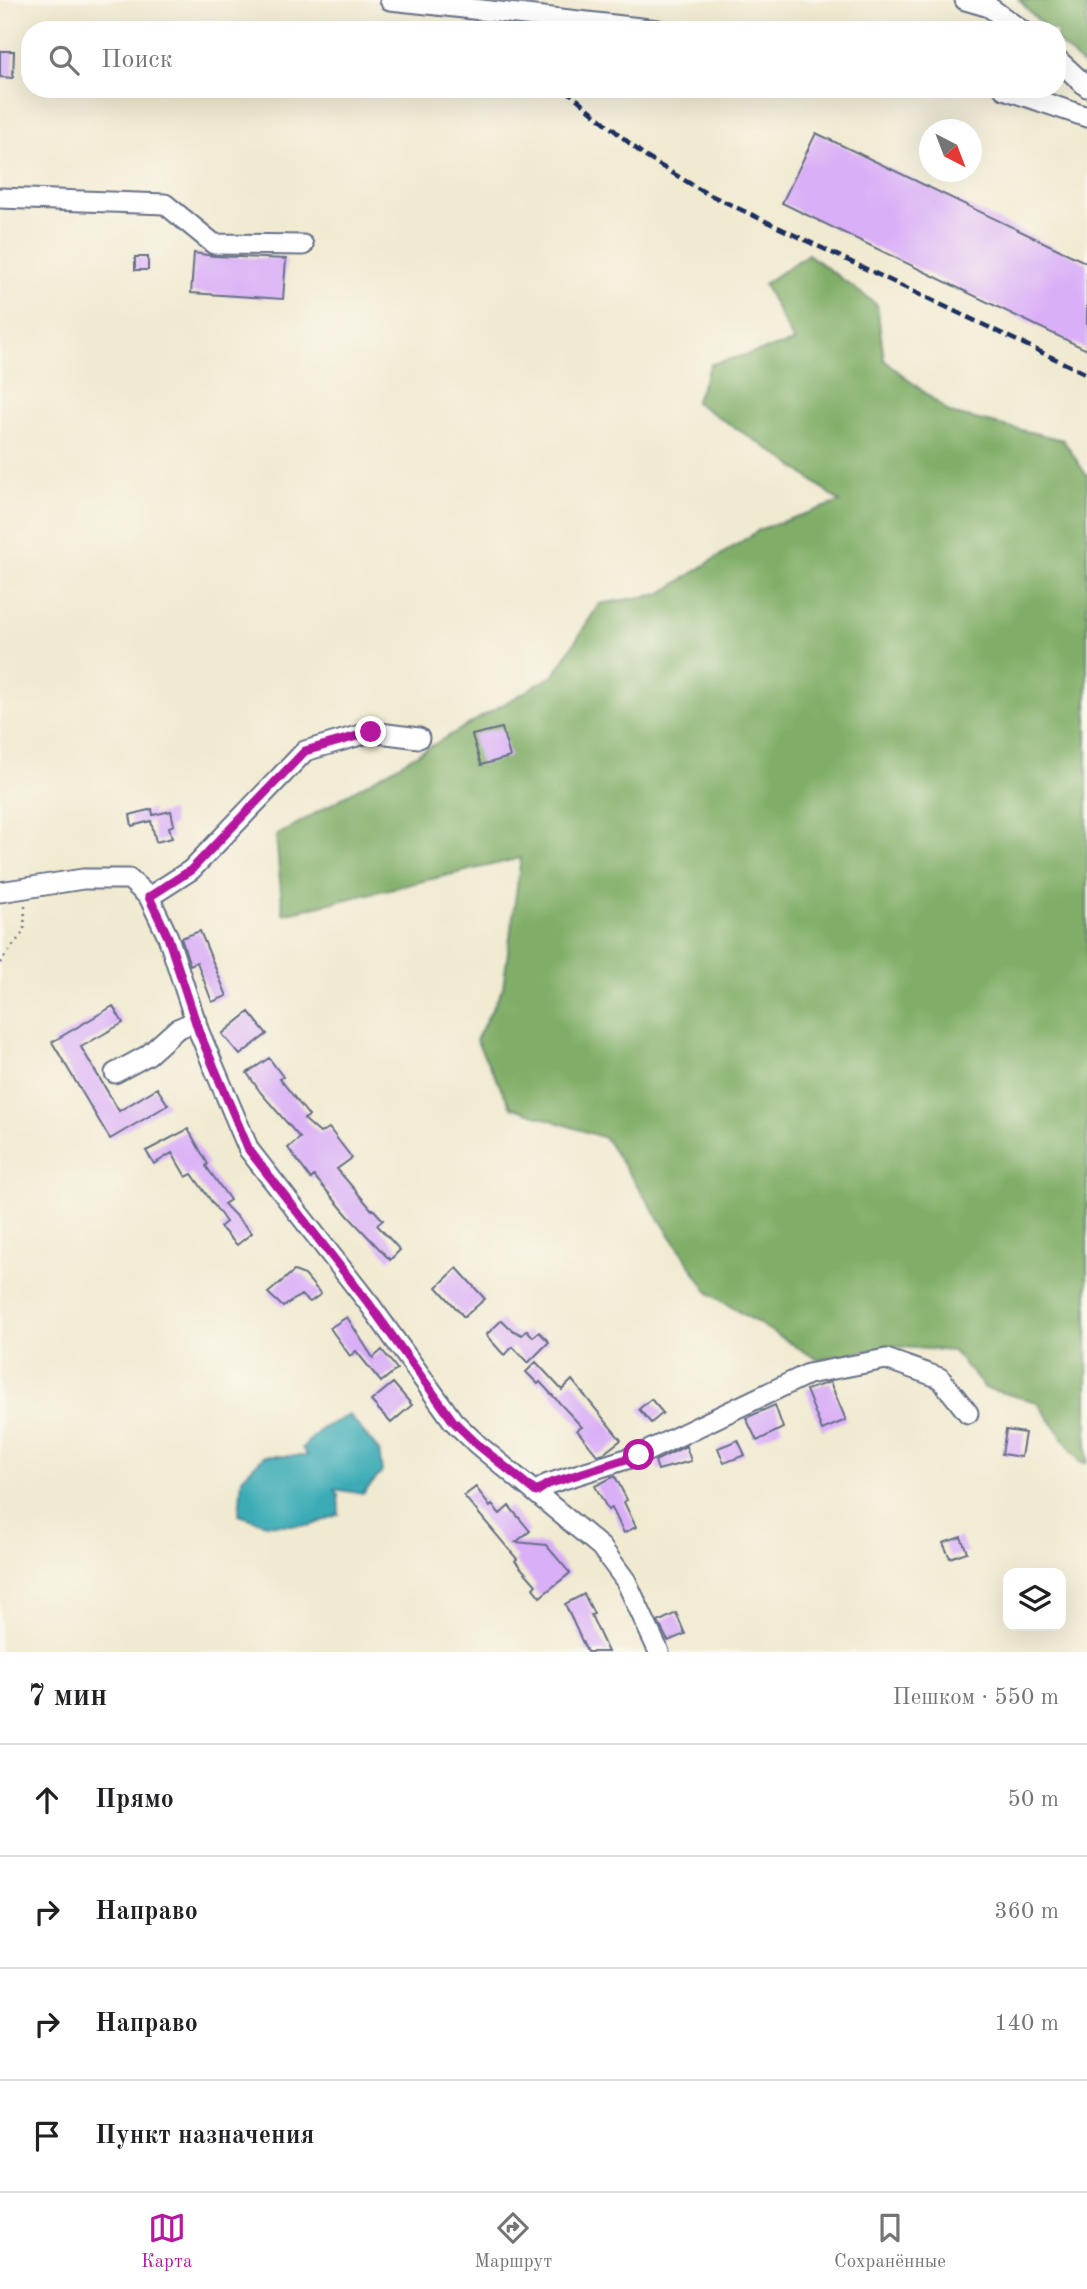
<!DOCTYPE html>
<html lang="ru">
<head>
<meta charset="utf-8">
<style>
	:root { --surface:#fff; --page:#f6f6f6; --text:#202124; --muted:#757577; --line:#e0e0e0; --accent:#b5179e }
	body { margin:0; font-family:"Old Standard TT",serif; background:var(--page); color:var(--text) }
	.controls { position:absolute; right:21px; bottom:21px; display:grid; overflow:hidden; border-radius:14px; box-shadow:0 7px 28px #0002 }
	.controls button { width:63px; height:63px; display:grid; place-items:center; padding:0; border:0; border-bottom:2px solid var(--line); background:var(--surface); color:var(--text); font:35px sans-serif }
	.compass { position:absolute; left:919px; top:119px; width:63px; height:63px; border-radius:50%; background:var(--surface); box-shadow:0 7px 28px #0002; rotate:138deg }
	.stop { position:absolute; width:21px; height:21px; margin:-16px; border:5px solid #b5179e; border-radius:50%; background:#fff }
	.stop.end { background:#b5179e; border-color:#fff; box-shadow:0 2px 7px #0008 }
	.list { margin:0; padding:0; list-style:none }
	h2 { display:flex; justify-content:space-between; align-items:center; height:91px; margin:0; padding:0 28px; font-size:30px }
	h2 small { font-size:23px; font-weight:400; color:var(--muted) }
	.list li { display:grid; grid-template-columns:46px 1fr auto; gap:21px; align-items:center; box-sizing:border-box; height:112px; padding:0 28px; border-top:2px solid var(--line) }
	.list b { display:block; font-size:26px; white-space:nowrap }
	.list em { font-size:23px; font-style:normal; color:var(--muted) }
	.icon { flex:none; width:38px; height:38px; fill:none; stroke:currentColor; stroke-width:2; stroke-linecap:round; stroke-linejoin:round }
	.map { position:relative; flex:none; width:1087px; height:1652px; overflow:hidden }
	.search { position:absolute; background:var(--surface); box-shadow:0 7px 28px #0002; left:21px; right:21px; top:21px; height:77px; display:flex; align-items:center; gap:18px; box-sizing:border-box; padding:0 24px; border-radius:28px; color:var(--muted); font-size:26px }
	.sheet { height:539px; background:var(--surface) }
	nav { display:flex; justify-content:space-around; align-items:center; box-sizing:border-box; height:98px; border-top:2px solid var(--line); background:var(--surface); font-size:19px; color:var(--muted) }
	nav a { display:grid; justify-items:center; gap:4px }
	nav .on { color:var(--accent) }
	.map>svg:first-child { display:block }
</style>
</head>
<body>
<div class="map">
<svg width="1087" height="1652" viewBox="0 0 1087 1652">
	<rect width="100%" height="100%" fill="#fbf7ec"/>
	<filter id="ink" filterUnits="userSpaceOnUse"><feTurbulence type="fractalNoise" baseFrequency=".0143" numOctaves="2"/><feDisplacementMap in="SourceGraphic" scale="14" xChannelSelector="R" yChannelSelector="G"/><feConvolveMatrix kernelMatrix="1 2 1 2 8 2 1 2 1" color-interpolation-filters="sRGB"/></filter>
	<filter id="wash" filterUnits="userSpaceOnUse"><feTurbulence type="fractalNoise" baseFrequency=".00686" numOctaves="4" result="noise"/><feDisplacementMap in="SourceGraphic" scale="28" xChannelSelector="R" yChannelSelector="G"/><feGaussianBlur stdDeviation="1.57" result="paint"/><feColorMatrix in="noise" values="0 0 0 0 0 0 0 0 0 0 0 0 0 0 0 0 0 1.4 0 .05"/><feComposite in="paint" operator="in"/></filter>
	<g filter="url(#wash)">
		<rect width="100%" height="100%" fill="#f0ead0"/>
		<!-- forest -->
		<path fill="#80ae67" stroke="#4e6e62" stroke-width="2" d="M1019,0H1087V69L1057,41V30H1047Z
			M808,254L877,305L884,360L950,413L1063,440L1087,476V1463H1081L1037,1402L985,1388L953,1351L891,1346L818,1360L709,1293L605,1138L511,1107L476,1040L503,988L521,858L283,914L276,836L554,675L599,604L660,594L761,529L840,502L787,461L695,402L711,364L794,342L764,284Z"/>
		<!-- water -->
		<path fill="#3bacb6" stroke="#2b6e8a" stroke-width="2" d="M349,1415L379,1451L382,1472L363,1494L334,1489L338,1495L339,1514L310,1526L266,1524L239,1515L242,1478L264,1456H308L302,1448L321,1429Z"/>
		<g id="blocks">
			<!-- building -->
			<path fill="#d9aff7" d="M0,51H14L13,78L0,77Z
				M816,133L1087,263V350L782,203Z
				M194,253L214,256L286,259L283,299L191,293Z
				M135,257H148V270H135Z
				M502,728L510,757L481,765L472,735Z
				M152,809L153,815L171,811L174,825L169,827L172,838L156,842L151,821L132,826L130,815Z
				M200,931L227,996L212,1002L197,962L190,965L181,938Z
				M113,1006L123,1023L81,1047L119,1111L157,1088L168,1105L110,1139L52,1042Z
				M249,1012L267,1034L240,1055L222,1034Z
				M269,1058L283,1077L280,1079L309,1116L304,1119L320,1133L329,1128L352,1158L337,1169L372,1210L373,1209L383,1220L377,1225L400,1250L390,1260L350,1218L314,1176L311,1179L288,1148L300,1138L261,1093L247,1073Z
				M188,1129L208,1164L206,1166L230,1200L224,1204L252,1233L237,1245L220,1227L226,1222L192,1174L186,1177L172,1153L154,1164L146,1151Z
				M457,1268L485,1299L464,1317L437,1287Z
				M294,1271L305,1275L321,1294L310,1302L301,1295L283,1307L268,1293Z
				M347,1317L373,1358L382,1350L397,1369L381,1382L356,1351L350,1356L330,1328Z
				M502,1320L512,1330L522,1335L527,1330L533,1337L539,1332L549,1342L528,1363L513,1347L504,1355L486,1335Z
				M536,1362L562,1390L572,1380L621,1440L604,1453L597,1455L577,1430L582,1427L540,1382L538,1384L526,1372Z
				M830,1382L846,1420L822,1430L806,1390Z
				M393,1383L412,1405L391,1423L371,1401Z
				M651,1399L663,1413L651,1423L639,1409Z
				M775,1405L783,1428L757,1441L746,1418Z
				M1006,1430L1025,1433L1021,1457L1002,1454Z
				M738,1440L745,1455L724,1463L718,1448Z
				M686,1446L691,1461L658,1470L655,1461Z
				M615,1476L627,1500L624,1502L636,1527L624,1533L612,1508L608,1510L595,1486Z
				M476,1487L490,1507L492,1505L500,1514L509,1506L530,1531L516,1542L546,1545L570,1573L540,1597L533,1588L536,1585L515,1561L517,1559L464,1496Z
				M961,1537L967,1552L950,1558L943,1543Z
				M584,1594L594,1614L591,1615L608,1652H587L565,1604Z
				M676,1613L685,1634L668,1641L658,1622Z"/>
		</g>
	</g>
	<g filter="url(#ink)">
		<use href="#blocks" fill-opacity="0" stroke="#667086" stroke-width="2"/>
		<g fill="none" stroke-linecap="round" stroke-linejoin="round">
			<defs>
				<path id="minor" d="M390,0L437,5
					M965,0L989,7L1021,30
					M543,17L658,30
					M1057,59L1087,87
					M1004,89L1087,117
					M0,198L165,204L214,244L303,245
					M0,892L83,879H129L149,897L168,937L199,1032L249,1150L370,1305L453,1421L478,1445L601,1547L626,1581L659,1652
					M149,897L191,870L305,751L371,732L419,738
					M115,1073L148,1055L177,1029L196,1021
					M536,1492L548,1484L639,1455L808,1374L886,1359L940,1378L968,1413"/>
			</defs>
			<!-- minor casing -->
			<use href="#minor" stroke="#667086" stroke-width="23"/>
			<!-- path -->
			<path stroke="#667086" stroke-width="2.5" stroke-dasharray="2 5" stroke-linecap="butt" d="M0,963L24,931L25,906"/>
			<!-- minor -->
			<use href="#minor" stroke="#fff" stroke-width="19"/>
			<!-- rail -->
			<path stroke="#1b2f5e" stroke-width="4.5" stroke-dasharray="10 5" stroke-linecap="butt" d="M485,0L509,30
				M565,89L646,157L704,192L1087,374"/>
			<defs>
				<path id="minor-bridge" d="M437,5L543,17"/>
			</defs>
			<!-- minor-bridge casing -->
			<use href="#minor-bridge" stroke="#667086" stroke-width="23" stroke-linecap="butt"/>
			<!-- minor-bridge -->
			<use href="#minor-bridge" stroke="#fff" stroke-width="19"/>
		</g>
	</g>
	<g fill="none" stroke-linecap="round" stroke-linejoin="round" filter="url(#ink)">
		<!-- route -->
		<path stroke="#b5179e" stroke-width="9" d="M371,732L305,751L191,870L149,897L168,937L199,1032L249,1150L370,1305L453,1421L478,1445L536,1492L548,1484L639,1455"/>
	</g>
</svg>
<div class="controls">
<button><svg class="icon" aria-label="layers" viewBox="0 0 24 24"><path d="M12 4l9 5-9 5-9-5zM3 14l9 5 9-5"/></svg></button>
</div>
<svg class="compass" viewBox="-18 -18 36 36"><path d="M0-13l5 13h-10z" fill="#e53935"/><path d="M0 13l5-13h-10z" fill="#757577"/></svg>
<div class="stop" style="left:639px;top:1455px"></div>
<div class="stop end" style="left:371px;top:732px"></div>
<div class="search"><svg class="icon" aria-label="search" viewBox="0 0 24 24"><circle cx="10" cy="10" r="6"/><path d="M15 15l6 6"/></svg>Поиск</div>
</div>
<section class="sheet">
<h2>7 мин<small>Пешком · 550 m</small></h2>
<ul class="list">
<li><svg class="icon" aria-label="ahead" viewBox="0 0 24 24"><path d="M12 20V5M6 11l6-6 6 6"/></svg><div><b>Прямо</b></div><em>50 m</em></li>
<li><svg class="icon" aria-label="right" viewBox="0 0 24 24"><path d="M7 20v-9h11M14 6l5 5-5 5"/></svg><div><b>Направо</b></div><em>360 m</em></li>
<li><svg class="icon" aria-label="right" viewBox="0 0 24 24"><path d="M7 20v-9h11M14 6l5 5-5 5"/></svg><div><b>Направо</b></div><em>140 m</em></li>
<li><svg class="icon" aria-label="arrive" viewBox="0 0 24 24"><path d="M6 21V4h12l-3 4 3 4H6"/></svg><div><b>Пункт назначения</b></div></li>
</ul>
</section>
<nav>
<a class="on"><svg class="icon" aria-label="map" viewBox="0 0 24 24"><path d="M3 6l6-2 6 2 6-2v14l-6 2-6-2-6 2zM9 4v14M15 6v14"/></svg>Карта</a>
<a><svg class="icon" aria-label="directions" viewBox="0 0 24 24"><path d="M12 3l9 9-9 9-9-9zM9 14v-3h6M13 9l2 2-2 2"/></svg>Маршрут</a>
<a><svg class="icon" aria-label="saved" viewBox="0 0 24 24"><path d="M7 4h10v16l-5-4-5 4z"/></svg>Сохранённые</a>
</nav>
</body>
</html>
